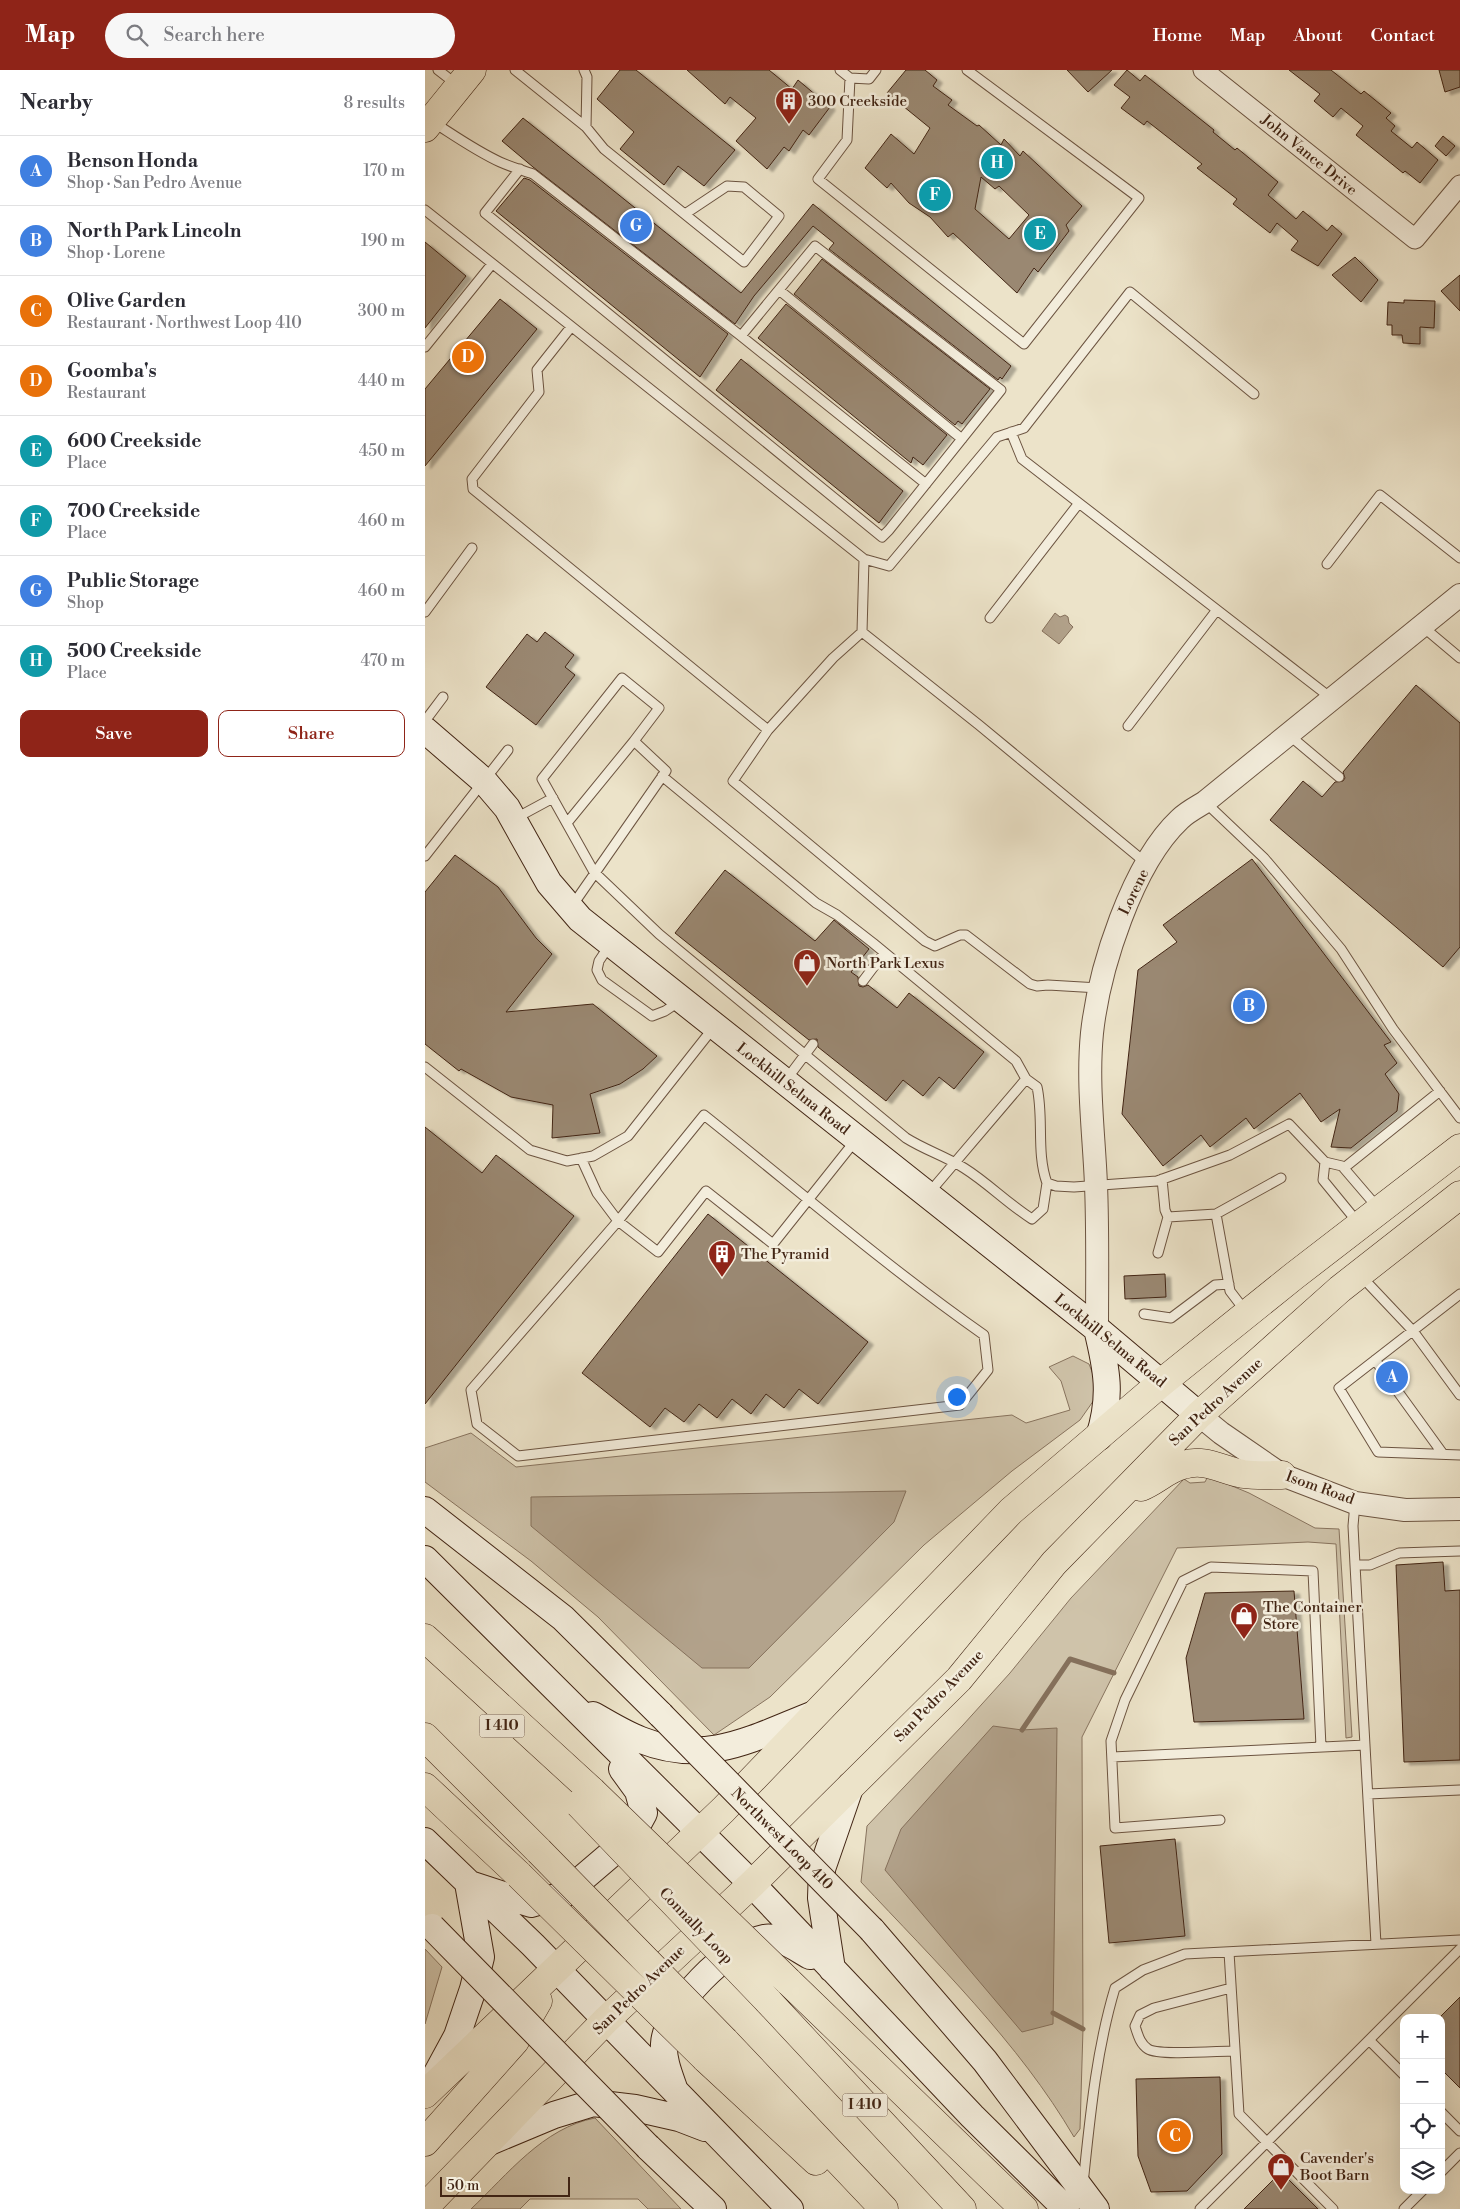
<!DOCTYPE html>
<html lang="en">
<head>
<meta charset="utf-8">
<style>
	:root { --surface:#fff; --page:#f7f7f7; --text:#2b2b33; --muted:#7c7c81; --line:#e1e1e2; --accent:#8f2418 }
	body { margin:0; font-family:"Libre Bodoni",serif; background:var(--page); color:var(--text) }
	.controls { position:absolute; right:15px; bottom:15px; display:grid; overflow:hidden; border-radius:10px; box-shadow:0 5px 20px #0002 }
	.controls button { width:45px; height:45px; display:grid; place-items:center; padding:0; border:0; border-bottom:1px solid var(--line); background:var(--surface); color:var(--text); font:25px sans-serif }
	.scale { position:absolute; left:15px; bottom:12px; width:130px; box-sizing:border-box; padding-left:5px; border:2px solid #422514; border-top:0; font-size:14px; line-height:18px; white-space:nowrap; color:#422514; -webkit-text-stroke:4px #f3eddc; paint-order:stroke }
	.you { position:absolute; left:531px; top:1326px; width:18px; height:18px; margin:-12px; border:4px solid #fff; border-radius:50%; background:#1a73e8; box-shadow:0 0 0 8px #1a73e833 }
	.badge { display:grid; place-items:center; width:32px; height:32px; border-radius:50%; background:var(--accent); color:#fff; font-size:16px; font-weight:700 }
	.pin { position:absolute; translate:-50% -50%; border:2px solid #fff; box-shadow:0 1px 5px #0006 }
	.list { margin:0; padding:0; list-style:none }
	h2 { display:flex; justify-content:space-between; align-items:center; height:65px; margin:0; padding:0 20px; font-size:21px }
	h2 small { font-size:16px; font-weight:400; color:var(--muted) }
	.list li { display:grid; grid-template-columns:32px 1fr auto; gap:15px; align-items:center; box-sizing:border-box; height:70px; padding:0 20px; border-top:1px solid var(--line) }
	.list b { display:block; font-size:19px; white-space:nowrap }
	.list p { margin:0; font-size:16px; white-space:nowrap; color:var(--muted) }
	.list em { font-size:16px; font-style:normal; color:var(--muted) }
	.actions { display:flex; gap:10px; padding:15px 20px }
	.actions a { flex:1; padding:11px 0; border:1px solid var(--accent); border-radius:10px; text-align:center; font-size:18px; color:var(--accent) }
	.actions .main { background:var(--accent); color:#fff }
	.icon { flex:none; width:28px; height:28px; fill:none; stroke:currentColor; stroke-width:2; stroke-linecap:round; stroke-linejoin:round }
	.map { position:relative; flex:none; width:1035px; height:2139px; overflow:hidden }
	header { display:flex; align-items:center; gap:30px; box-sizing:border-box; height:70px; padding:0 25px; background:var(--accent); color:#fff }
	header strong { font-size:24px }
	nav { display:flex; gap:28px; margin-inline-start:auto; font-size:18px }
	.search { width:350px; height:45px; background:var(--page); display:flex; align-items:center; gap:12px; box-sizing:border-box; padding:0 18px; border-radius:28px; color:var(--muted); font-size:19px }
	main { display:flex }
	aside { flex:1; background:var(--surface) }
	.map>svg:first-child { display:block }
</style>
</head>
<body>
<header>
<strong>Map</strong>
<div class="search"><svg class="icon" aria-label="search" viewBox="0 0 24 24"><circle cx="10" cy="10" r="6"/><path d="M15 15l6 6"/></svg>Search here</div>
<nav><a>Home</a><a>Map</a><a>About</a><a>Contact</a></nav>
</header>
<main>
<aside>
<h2>Nearby<small>8 results</small></h2>
<ul class="list">
<li><span class="badge" style="background:#3f7fe0">A</span><div><b>Benson Honda</b><p>Shop · San Pedro Avenue</p></div><em>170 m</em></li>
<li><span class="badge" style="background:#3f7fe0">B</span><div><b>North Park Lincoln</b><p>Shop · Lorene</p></div><em>190 m</em></li>
<li><span class="badge" style="background:#e8710a">C</span><div><b>Olive Garden</b><p>Restaurant · Northwest Loop 410</p></div><em>300 m</em></li>
<li><span class="badge" style="background:#e8710a">D</span><div><b>Goomba's</b><p>Restaurant</p></div><em>440 m</em></li>
<li><span class="badge" style="background:#0f9aa8">E</span><div><b>600 Creekside</b><p>Place</p></div><em>450 m</em></li>
<li><span class="badge" style="background:#0f9aa8">F</span><div><b>700 Creekside</b><p>Place</p></div><em>460 m</em></li>
<li><span class="badge" style="background:#3f7fe0">G</span><div><b>Public Storage</b><p>Shop</p></div><em>460 m</em></li>
<li><span class="badge" style="background:#0f9aa8">H</span><div><b>500 Creekside</b><p>Place</p></div><em>470 m</em></li>
</ul>
<div class="actions"><a class="main">Save</a><a>Share</a></div>
</aside>
<div class="map">
<svg width="1035" height="2139" viewBox="0 0 1035 2139">
	<defs>
		<filter id="shadow"><feDropShadow dx="5.5" dy="3" stdDeviation="1" flood-color="#0004"/></filter>
	</defs>
	<rect width="100%" height="100%" fill="#ece3c9"/>
	<filter id="stains"><feTurbulence type="fractalNoise" baseFrequency=".004" numOctaves="4"/><feColorMatrix values="0 0 0 0 .2 0 0 0 0 .09 0 0 0 0 .02 0 0 0 .5 -.17"/></filter>
	<radialGradient id="worn" r=".72"><stop offset=".6" stop-color="#630" stop-opacity="0"/><stop offset="1" stop-color="#630" stop-opacity=".3"/></radialGradient>
	<!-- green -->
	<path fill="#cfc3aa" stroke="#88745f" d="M648,1286L664,1294L671,1312L669,1330L655,1350L587,1401L499,1475L345,1627L289,1665L173,1547L106,1491L0,1412V1378L46,1363L91,1397L587,1345L601,1353L645,1340L636,1311L624,1297Z
		M783,1406L824,1423L890,1458L914,1459L927,1667L921,1668L911,1474L883,1472L752,1478L657,1667L658,1959L655,2059L649,2067C595,1974 509,1890 436,1812L442,1756L538,1655L585,1603L646,1528L759,1409L765,1413L780,1412Z
		M0,1879L17,1897L0,1954Z
		M170,2048L256,2139H223L213,2129H105L95,2139H46C83,2104 118,2058 170,2048Z"/>
	<!-- water -->
	<path fill="#b2a28b" stroke="#85705b" d="M630,543L635,547L640,545L643,547L644,553L648,557L634,574L617,561Z
		M481,1421L469,1452L324,1598H277L106,1456V1427Z
		M568,1656L597,1660L632,1658L628,1954L597,1962L460,1800L476,1759Z"/>
	<g fill="none" stroke-linecap="round" stroke-linejoin="round">
		<!-- stream -->
		<path stroke="#85705b" stroke-width="5" d="M597,1660L645,1589L689,1603
			M628,1943L658,1959"/>
	</g>
	<!-- building -->
	<path fill="#9a8872" stroke="#422514" fill-rule="evenodd" filter="url(#shadow)" d="M195,0H211L310,80L279,116L253,96L239,115L195,79L209,62L172,29Z
		M262,0H344L367,19L373,10L405,37L384,65L378,60L364,81L359,77L342,99L311,71L331,48L305,27L300,34Z
		M481,0H500L512,10L508,16L527,30L523,35L552,56L554,55L576,75L579,69L595,86L598,81L657,136L641,155L644,161L613,202L609,198L592,223L528,163L523,167L505,147L484,133L466,113L462,118L440,98L466,64L489,84L505,58L462,23ZM556,107L570,119L574,116L604,145L584,169L550,139Z
		M642,0H687L663,22Z
		M702,0L715,11L720,5L789,60L788,62L810,80L812,78L853,112L843,125L871,149L878,141L902,161L907,155L917,164L893,196L866,180L873,171L852,153L845,163L808,134L812,129L772,98L777,94L722,51L719,55L696,38L705,27L689,15Z
		M864,0H906L936,24L939,21L966,43L961,48L970,56L966,61L987,78L992,72L1013,90L995,113L980,101L978,103L931,65L938,56L916,38L908,47L889,31L895,24Z
		M1014,0H1035V17L1020,22Z
		M98,48L316,223L388,134L586,296L577,309L575,307L573,310L404,179L409,173L388,156L329,226L310,254L108,97L77,71Z
		M1018,66L1030,76L1021,86L1010,76Z
		M99,108L105,110L303,264L275,307L71,141Z
		M0,172L41,206L0,258Z
		M930,187L953,210L936,232L907,205Z
		M397,189L565,319L537,354L533,351L530,355L369,224Z
		M1035,205V241L1016,221Z
		M75,229L112,259L0,396V319Z
		M979,230L1010,231L1009,258L995,257V274L978,273L977,265H967V255H962L963,232L979,233Z
		M361,234L522,365L498,395L488,387L486,393L333,268Z
		M316,289L478,421L454,453L291,320Z
		M120,562L149,585L140,597L150,605L111,655L61,617L102,564L112,572Z
		M991,615L1035,653V877L1018,897L845,750L878,711L897,727L910,712L918,711L920,708L918,702Z
		M30,785L73,817L111,868L127,884L81,942L168,934L232,986L218,999L195,1014L165,1024L175,1063L127,1068L128,1035L86,1027L36,999L34,1001L0,974V822Z
		M827,789L966,972L959,975L972,993L960,1004L974,1024L972,1041L926,1078L906,1077L915,1039L896,1052L875,1023L829,1059L821,1048L785,1077L776,1065L738,1096L697,1044L713,900L752,872L738,855Z
		M300,800L390,871L409,850L444,879L426,902L433,907L434,916L438,917L443,915L472,938L484,923L559,982L529,1019L514,1007L498,1026L478,1010L461,1031L393,977L392,969L384,970L250,863Z
		M0,1057L57,1103L71,1085L149,1146L0,1334Z
		M283,1144L443,1272L393,1334L374,1319L359,1338L341,1324L326,1344L307,1329L292,1348L274,1334L259,1352L240,1338L225,1357L157,1303Z
		M740,1204L741,1227L700,1229L699,1206Z
		M1018,1492L1020,1521L1035,1520V1690L979,1692L971,1495Z
		M869,1521L879,1649L769,1652L761,1588L780,1523Z
		M750,1769L760,1866L684,1873L675,1776Z
		M1035,1927V2018L1016,1999V1946Z
		M795,2007L797,2084L762,2121L726,2122L713,2086L711,2009Z
		M856,2102L893,2139H819Z"/>
	<g fill="none" stroke-linecap="round" stroke-linejoin="round">
		<defs>
			<path id="service" d="M13,0L31,14
				M90,0L161,57L179,79L319,192L354,146L319,117L302,116L260,144
				M159,0L162,7L161,57
				M415,0L425,8L444,9L451,0
				M425,8L422,70L393,109L599,274L714,128L542,0
				M8,52C30,66 51,81 75,92C86,97 97,100 108,104L316,266L390,176L576,320L464,460L457,467L60,143L95,99
				M0,140L439,489L464,496L572,367L599,358L705,222L829,324
				M354,220L537,369
				M146,257L112,300L114,322L47,409L48,419L343,660L308,711L500,871L510,876L535,865H541L605,914L612,916L623,915L674,918
				M316,266L501,414
				M0,277L67,194
				M586,362L597,389L906,628
				M439,489L437,562L554,655L721,793
				M902,494L955,425L1035,488
				M0,542L47,478
				M565,548L654,433
				M997,556L1035,588
				M0,651L18,627
				M703,656L791,541
				M343,660L408,588L437,562
				M864,665L914,707
				M237,706L391,833L412,845L448,873L591,991L601,1009L612,1017C619,1048 611,1083 622,1113L631,1116L649,1117L732,1111L805,1085L864,1054L900,1092L917,1096L953,1138
				M780,732L839,788L916,879L968,959L1035,1048
				M91,748L128,728
				M142,753L209,671
				M0,786L83,680
				M147,836L241,701L209,671L234,638L197,608L117,709L169,802L234,864L481,1068C500,1080 520,1086 539,1098C563,1113 583,1134 607,1149L618,1139L622,1113
				M184,876L174,891L172,900L177,910L227,946L240,941L255,931
				M438,911L459,883
				M0,997L105,1080L142,1091L168,1086L203,1066L289,957
				M361,1010L388,974
				M156,1088L172,1123L193,1151L279,1045C372,1119 462,1197 559,1265L563,1300L535,1335L93,1386L52,1354L46,1320L193,1151L233,1182L281,1121L348,1174L430,1071
				M900,1092L898,1110L934,1154
				M919,1098L1015,1021
				M737,1109L740,1140L743,1147L791,1144L856,1108
				M504,1123L601,1009
				M791,1144L805,1221L821,1242
				M733,1183L743,1147
				M936,1206L988,1261L1035,1325
				M1035,1224L914,1318L953,1382L1035,1385
				M719,1244L746,1248L790,1215L804,1214
				M950,1290L1018,1384
				M930,1433L928,1456L930,1495L951,1874
				M930,1495H945L974,1483L1035,1481
				M687,1687L940,1675
				M943,1724L1035,1720
				M795,1750L690,1758L686,1671L700,1630L758,1511L786,1497L888,1501L896,1677
				M804,1882L814,2044L908,2139
				M806,1918L729,1938L715,1945L710,1956C713,1965 715,1974 723,1979C734,1986 793,1981 809,1981
				M944,1970L979,2005
				M1016,2042L1035,2061
				M1016,2102L1035,2083
				M658,2114C665,2048 671,1981 690,1918L718,1900L760,1884L1035,1870
				M775,2139L1035,1879
				M979,2139L998,2120"/>
			<path id="minor" d="M778,0L990,169L1035,115"/>
			<path id="tertiary" d="M672,1259C672,1211 673,1163 671,1115C669,1065 662,1014 667,963C674,899 707,794 755,749C762,742 772,737 780,732L1035,525
				M774,1345L796,1363L857,1405L930,1433L980,1440L1035,1439"/>
			<path id="secondary" d="M0,660L59,711L82,738L124,813L155,849L672,1259L774,1345
				M672,1259C682,1300 687,1326 674,1367
				M0,1440L138,1548L236,1645
				M0,1489L327,1814L547,2046L641,2139
				M168,1645C184,1654 200,1664 216,1670C282,1696 328,1668 389,1644
				M0,1771L108,1875L365,2139
				M48,1815L106,1834L138,1825L206,1767L219,1743L213,1721L197,1699
				M447,1860L560,1991L671,2139
				M407,1899L396,1828L397,1799L426,1715
				M6,2014L32,1966L48,1919L56,1887L43,1813
				M249,2018C244,2004 238,1989 239,1974C241,1936 303,1875 339,1868C354,1865 372,1879 385,1886
				M62,2073L129,2045L168,2033L210,2038L254,2048L280,2058
				M223,2077L288,2139"/>
			<path id="primary" d="M0,58L47,0
				M716,1417C731,1411 742,1399 758,1395C781,1388 796,1400 818,1404C831,1406 845,1405 857,1405
				M0,2024L298,1740L586,1441L736,1313L869,1206L1035,1078
				M0,2072L90,1971L113,1931
				M0,2137L181,1950L327,1814L534,1609L629,1493L774,1345L915,1219L1035,1125"/>
			<path id="motorway" d="M0,1568L167,1721
				M0,1667L114,1781
				M0,1717L94,1805
				M363,1911L599,2139
				M343,1931L537,2139
				M300,1971L459,2139
				M280,1988L391,2091"/>
		</defs>
		<!-- service casing -->
		<use href="#service" stroke="#6c5441" stroke-width="11"/>
		<!-- minor casing -->
		<use href="#minor" stroke="#6c5441" stroke-width="21"/>
		<!-- tertiary casing -->
		<use href="#tertiary" stroke="#6c5441" stroke-width="24"/>
		<!-- secondary casing -->
		<use href="#secondary" stroke="#422514" stroke-width="28"/>
		<!-- primary casing -->
		<use href="#primary" stroke="#422514" stroke-width="29"/>
		<!-- motorway casing -->
		<use href="#motorway" stroke="#422514" stroke-width="29"/>
		<!-- service -->
		<use href="#service" stroke="#f3eddc" stroke-width="9"/>
		<!-- minor -->
		<use href="#minor" stroke="#f3eddc" stroke-width="19"/>
		<!-- tertiary -->
		<use href="#tertiary" stroke="#f3eddc" stroke-width="22"/>
		<!-- secondary -->
		<use href="#secondary" stroke="#f3eddc" stroke-width="26"/>
		<!-- primary -->
		<use href="#primary" stroke="#ece3c9" stroke-width="28"/>
		<!-- motorway -->
		<use href="#motorway" stroke="#ece3c9" stroke-width="28"/>
		<defs>
			<path id="secondary-bridge" d="M236,1645L447,1860
				M7,1857L223,2077"/>
			<path id="motorway-bridge" d="M167,1721L363,1911
				M154,1734L343,1931
				M114,1781L300,1971
				M94,1805L280,1988"/>
		</defs>
		<!-- secondary-bridge casing -->
		<use href="#secondary-bridge" stroke="#422514" stroke-width="28" stroke-linecap="butt"/>
		<!-- motorway-bridge casing -->
		<use href="#motorway-bridge" stroke="#422514" stroke-width="29" stroke-linecap="butt"/>
		<!-- secondary-bridge -->
		<use href="#secondary-bridge" stroke="#f3eddc" stroke-width="26"/>
		<!-- motorway-bridge -->
		<use href="#motorway-bridge" stroke="#ece3c9" stroke-width="28"/>
	</g>
	<!-- icons -->
	<defs>
		<symbol id="building-pin" viewBox="-11 -11 22 30"><path d="M0 17L-7.5 6A9.5 9.5 0 1 1 7.5 6Z" fill="#8f2418" stroke="#f3eddc"/><path d="M-4-6H4V6H1V3H-1V6H-4ZM-2.5-4.3h1.7v1.8h-1.7ZM.8-4.3h1.7v1.8H.8ZM-2.5-1h1.7V.8h-1.7ZM.8-1h1.7V.8H.8Z" fill="#fff"/></symbol>
		<symbol id="shop-pin" viewBox="-11 -11 22 30"><path d="M0 17L-7.5 6A9.5 9.5 0 1 1 7.5 6Z" fill="#8f2418" stroke="#f3eddc"/><path d="M-5-2.5h2.3a2.7 3.5 0 0 1 5.4 0H5L5.5 6h-11ZM-1.5-2.5h3a1.5 2.3 0 0 0-3 0Z" fill="#fff"/></symbol>
	</defs>
	<g fill-rule="evenodd">
		<use href="#building-pin" x="348" y="15" width="32" height="43"/>
		<use href="#shop-pin" x="366" y="877" width="32" height="43"/>
		<use href="#building-pin" x="281" y="1168" width="32" height="43"/>
		<use href="#shop-pin" x="803" y="1530" width="32" height="43"/>
		<use href="#shop-pin" x="840" y="2081" width="32" height="43"/>
	</g>
	<g text-anchor="middle" dominant-baseline="central" stroke-width="5" stroke-linejoin="round" paint-order="stroke">
		<!-- shield labels -->
		<g fill="#f3eddc" stroke="#776150" stroke-width="1">
			<rect x="54.5" y="1644.5" width="45" height="23" rx="4"/>
			<rect x="417.5" y="2023.5" width="45" height="23" rx="4"/>
		</g>
		<g font-size="14" font-weight="bold" fill="#422514">
			<text x="77" y="1656">I 410</text>
			<text x="440" y="2035">I 410</text>
		</g>
		<!-- poi labels -->
		<g font-size="15" fill="#422514" stroke="#f3eddc" text-anchor="start">
			<text x="383" y="31">300 Creekside</text>
			<text x="401" y="893">North Park Lexus</text>
			<text x="316" y="1184">The Pyramid</text>
			<text x="838" y="1537">The Container<tspan x="838" dy="17">Store</tspan></text>
			<text x="875" y="2088">Cavender's<tspan x="875" dy="17">Boot Barn</tspan></text>
		</g>
		<!-- street labels -->
		<g font-size="15" fill="#422514" stroke="#f3eddc">
			<text transform="translate(884 85) rotate(39)">John Vance Drive</text>
			<text transform="translate(709 822) rotate(-64)">Lorene</text>
			<text transform="translate(368 1019) rotate(38)">Lockhill Selma Road</text>
			<text transform="translate(685 1271) rotate(39)">Lockhill Selma Road</text>
			<text transform="translate(791 1332) rotate(-43)">San Pedro Avenue</text>
			<text transform="translate(895 1418) rotate(20)">Isom Road</text>
			<text transform="translate(514 1626) rotate(-46)">San Pedro Avenue</text>
			<text transform="translate(357 1769) rotate(45)">Northwest Loop 410</text>
			<text transform="translate(271 1856) rotate(46)">Connally Loop</text>
			<text transform="translate(214 1920) rotate(-44)">San Pedro Avenue</text>
		</g>
	</g>
	<rect width="100%" height="100%" filter="url(#stains)"/>
	<rect width="100%" height="100%" fill="url(#worn)"/>
</svg>
<div class="controls">
<button>+</button>
<button>−</button>
<button><svg class="icon" aria-label="locate" viewBox="0 0 24 24"><circle cx="12" cy="12" r="6"/><path d="M12 2v4M12 18v4M2 12h4M18 12h4"/></svg></button>
<button><svg class="icon" aria-label="layers" viewBox="0 0 24 24"><path d="M12 4l9 5-9 5-9-5zM3 14l9 5 9-5"/></svg></button>
</div>
<div class="scale">50 m</div>
<div class="you"></div>
<div class="pin badge" style="left:967px;top:1307px;background:#3f7fe0">A</div>
<div class="pin badge" style="left:824px;top:936px;background:#3f7fe0">B</div>
<div class="pin badge" style="left:750px;top:2066px;background:#e8710a">C</div>
<div class="pin badge" style="left:43px;top:287px;background:#e8710a">D</div>
<div class="pin badge" style="left:615px;top:164px;background:#0f9aa8">E</div>
<div class="pin badge" style="left:510px;top:125px;background:#0f9aa8">F</div>
<div class="pin badge" style="left:211px;top:156px;background:#3f7fe0">G</div>
<div class="pin badge" style="left:572px;top:93px;background:#0f9aa8">H</div>
</div>
</main>
</body>
</html>
